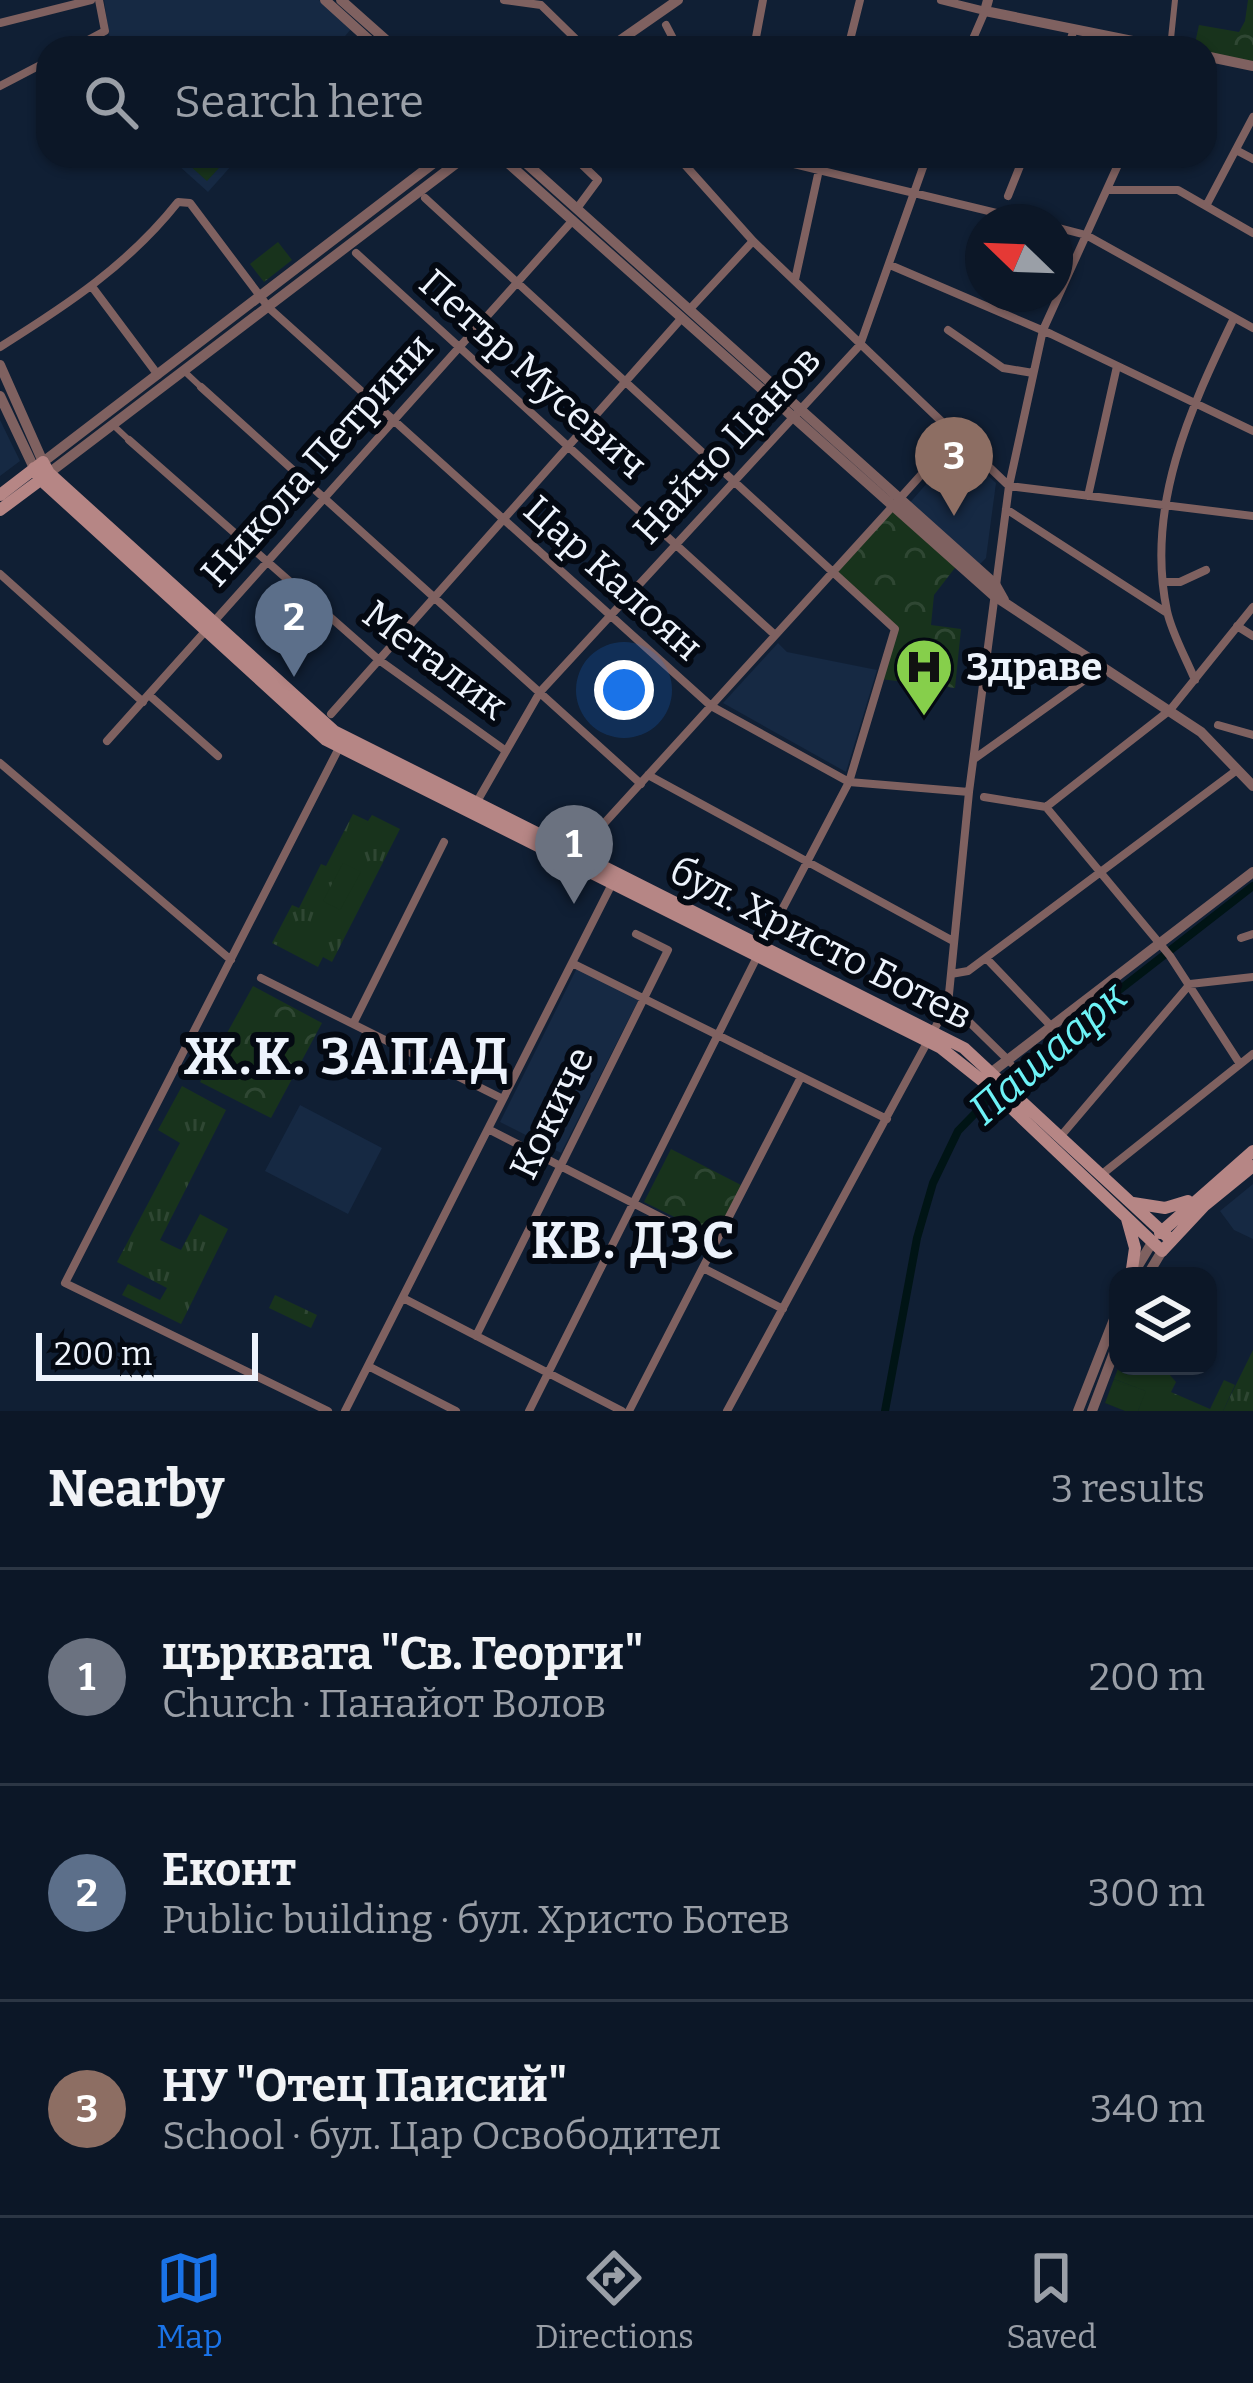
<!DOCTYPE html>
<html lang="en">
<head>
<meta charset="utf-8">
<style>
	:root { --surface:#0c1727; --page:#15202f; --text:#f1f3f6; --muted:#9a9fa7; --line:#2c3644; --accent:#1a73e8 }
	body { margin:0; font-family:Bitter,serif; background:var(--page); color:var(--text) }
	.controls { position:absolute; right:36px; bottom:36px; display:grid; overflow:hidden; border-radius:24px; box-shadow:0 3px 9px #0004 }
	.controls button { width:108px; height:108px; display:grid; place-items:center; padding:0; border:0; border-bottom:3px solid var(--line); background:var(--surface); color:var(--text); font:60px sans-serif }
	.compass { position:absolute; left:965px; top:204px; width:108px; height:108px; border-radius:50%; background:var(--surface); box-shadow:0 3px 9px #0004; rotate:293deg }
	.scale { position:absolute; left:36px; bottom:30px; width:222px; box-sizing:border-box; padding-left:12px; border:6px solid #edf3fc; border-top:0; font-size:33px; line-height:42px; white-space:nowrap; color:#edf3fc; -webkit-text-stroke:9px #040912; paint-order:stroke }
	.you { position:absolute; left:624px; top:690px; width:42px; height:42px; margin:-30px; border:9px solid #fff; border-radius:50%; background:#1a73e8; box-shadow:0 0 0 18px #1a73e833 }
	.badge { display:grid; place-items:center; width:78px; height:78px; border-radius:50%; background:var(--accent); color:#fff; font-size:39px; font-weight:700 }
	.pin { position:absolute; translate:-50% -99px; filter:drop-shadow(0 3px 6px #0008) }
	.pin::after { content:''; position:absolute; top:63px; width:42px; height:36px; background:inherit; clip-path:polygon(0 0,100% 0,50% 100%) }
	.list { margin:0; padding:0; list-style:none }
	h2 { display:flex; justify-content:space-between; align-items:center; height:156px; margin:0; padding:0 48px; font-size:51px }
	h2 small { font-size:39px; font-weight:400; color:var(--muted) }
	.list li { display:grid; grid-template-columns:78px 1fr auto; gap:36px; align-items:center; box-sizing:border-box; height:216px; padding:0 48px; border-top:3px solid var(--line) }
	.list b { display:block; font-size:45px; white-space:nowrap }
	.list p { margin:0; font-size:39px; white-space:nowrap; color:var(--muted) }
	.list em { font-size:39px; font-style:normal; color:var(--muted) }
	.icon { flex:none; width:66px; height:66px; fill:none; stroke:currentColor; stroke-width:2; stroke-linecap:round; stroke-linejoin:round }
	.map { position:relative; flex:none; width:1253px; height:1411px; overflow:hidden }
	.search { position:absolute; background:var(--surface); box-shadow:0 3px 9px #0004; left:36px; right:36px; top:36px; height:132px; display:flex; align-items:center; gap:30px; box-sizing:border-box; padding:0 42px; border-radius:36px; color:var(--muted); font-size:45px }
	.sheet { height:804px; background:var(--surface) }
	nav { display:flex; justify-content:space-around; align-items:center; box-sizing:border-box; height:168px; border-top:3px solid var(--line); background:var(--surface); font-size:33px; color:var(--muted) }
	nav a { display:grid; justify-items:center; gap:6px }
	nav .on { color:var(--accent) }
	.map>svg:first-child { display:block }
</style>
</head>
<body>
<div class="map">
<svg width="1253" height="1411" viewBox="0 0 1253 1411">
	<defs>
		<pattern id="grass-tufts" width="24" height="20" patternUnits="userSpaceOnUse" patternTransform="scale(3)"><rect width="24" height="20" fill="#18331c"/><path d="M3 7l-1-3M5 7V3M7 7l1-3M15 17l-1-3M17 17v-4M19 17l1-3" fill="none" stroke="#2f4733"/></pattern>
		<pattern id="forest-crowns" width="20" height="18" patternUnits="userSpaceOnUse" patternTransform="scale(3)"><rect width="20" height="18" fill="#18331c"/><path d="M2 6a3 3 0 1 1 6 0M12 15a3 3 0 1 1 6 0" fill="none" stroke="#2f4733"/></pattern>
	</defs>
	<rect width="100%" height="100%" fill="#101f34"/>
	<!-- built -->
	<path fill="#162943" d="M104,0H319L351,29L335,48H111Z
		M168,156H240L208,192Z
		M0,420L20,461L0,476Z
		M958,448L996,483L986,558L976,568L906,507Z
		M778,643L787,652L877,670L846,772L723,703Z
		M577,968L639,999L561,1153L500,1122Z
		M300,1105L382,1148L348,1214L265,1171Z
		M1253,1184V1239L1234,1230L1220,1211Z"/>
	<!-- grass -->
	<path fill="url(#grass-tufts)" d="M278,242L292,260L264,282L250,264Z
		M353,814L368,821L372,815L400,829L332,962L323,957L318,967L272,943L292,905L299,908L321,864L326,866Z
		M182,1086L226,1110L160,1240L181,1250L200,1214L228,1229L181,1324L122,1295L128,1284L160,1300L167,1288L117,1262L180,1143L158,1130Z
		M1253,1350V1411H1223Z"/>
	<!-- forest -->
	<path fill="url(#forest-crowns)" d="M1248,0H1253V66L1205,56V48H1194L1199,25L1239,32L1245,21Z
		M892,507L958,564L934,595L931,625L961,629L955,688L880,679L895,629L834,571Z
		M253,986L322,1023L271,1118L200,1082Z
		M671,1149L741,1185L715,1237L644,1202Z
		M275,1295L317,1315L311,1328L269,1308Z
		M1119,1366H1162L1176,1382L1171,1392L1210,1409L1224,1380L1235,1385L1223,1411H1138L1145,1391L1114,1379Z"/>
	<!-- pitch -->
	<path fill="#18331c" d="M179,156H230L207,181Z
		M343,863L361,872L340,910L323,901Z
		M1114,1379L1146,1391L1138,1411H1125L1105,1403Z"/>
	<g fill="none" stroke-linecap="round" stroke-linejoin="round">
		<!-- canal -->
		<path stroke="#001415" stroke-width="8" d="M885,1411L917,1238L933,1183L958,1131L1019,1068L1253,886"/>
		<!-- pedestrian -->
		<path stroke="#7f6160" stroke-width="6" d="M1170,48L1175,0
			M185,372L201,387
			M113,425L129,440
			M1008,1061L1023,1075"/>
		<!-- minor -->
		<path stroke="#7f6160" stroke-width="8" d="M504,0L541,5L585,48
			M941,0L985,11L969,48
			M0,23L91,0
			M666,25L678,48
			M73,48L105,31L99,0
			M754,48L763,0
			M848,48L860,0
			M1068,48L1074,29
			M0,86L48,61
			M1236,150L1253,159
			M573,156L598,180L578,207
			M677,156L753,241L1009,486L1253,516
			M760,156L1034,222
			M1107,190H1178L1253,233
			M1008,196L1024,156
			M425,198L895,629L849,782L763,946
			M1206,206L1253,117
			M1055,227L1086,235L1253,328
			M356,253L775,635
			M890,265L1051,334L1253,431
			M795,280L822,156
			M93,288L158,375
			M689,310L753,241
			M948,330L1003,368L1033,373
			M0,347C67,305 128,265 178,202L190,203L269,308L711,706L849,782L969,792
			M201,387L641,784
			M129,440L379,660L506,751
			M902,496L957,435
			M1088,496L1117,366
			M1006,509L1167,613
			M0,574L143,702
			M1164,582H1180L1206,570
			M1237,626L1253,636
			M1195,680C1186,658 1172,634 1167,611C1145,507 1190,409 1234,318
			M149,695L218,756
			M331,714L680,320
			M1218,725L1253,735
			M107,741L573,220
			M974,759L1093,674
			M0,763L231,960
			M648,775L953,941
			M984,797L1046,807L1170,956L1240,1064
			M475,805L540,692L860,345L927,156
			M1046,807L1170,710L1253,607
			M589,840L892,507
			M1241,938L1253,934
			M986,958L1049,1024
			M572,963L887,1119
			M951,974L968,971L1237,770
			M261,978L503,1099
			M957,1010L1006,1058
			M353,1024L444,842
			M488,1129L715,1245
			M1060,1137L1190,984L1253,977
			M1101,1175L1253,1054
			M703,1268L783,1309
			M403,1298L622,1411
			M476,1336L668,950L636,934
			M368,1366L456,1411
			M328,1411L65,1283L341,744
			M345,1411L614,880
			M529,1411L757,957
			M629,1411L801,1077
			M727,1411L948,1004L969,792L1009,486L1043,330L1122,156"/>
		<!-- tertiary -->
		<path stroke="#7f6160" stroke-width="10" d="M325,0L378,48
			M341,0L395,48
			M988,0L985,11L1167,48
			M609,48L678,0
			M1205,56L1253,66
			M500,156L993,595L1201,732L1253,786
			M518,156L995,584L1004,600
			M0,365L43,462L443,156
			M0,396L34,468
			M49,473L466,156
			M984,1078L1253,872
			M1133,1274L1153,1241
			M1147,1276L1162,1251
			M1078,1411L1118,1309
			M1092,1411L1118,1342"/>
		<!-- secondary -->
		<path stroke="#b68685" stroke-width="12" d="M34,468L40,479L326,740L941,1048L985,1083L1162,1251L1205,1205L1253,1166
			M0,495L43,462L49,473L334,731L964,1048L1171,1240
			M0,510L43,478
			M1133,1203L1165,1208L1188,1201
			M1127,1219L1135,1248L1131,1276
			M1160,1233L1253,1151"/>
	</g>
	<!-- icons -->
	<defs>
		<symbol id="hospital-pin" viewBox="-11 -11 22 30"><path d="M0 17L-7.5 6A9.5 9.5 0 1 1 7.5 6Z" fill="#86cf4b" stroke="#040912"/><path d="M-5-5h3v3.5h4V-5h3V5h-3V1.5h-4V5h-3Z" fill="#111"/></symbol>
	</defs>
	<g fill-rule="evenodd">
		<use href="#hospital-pin" x="891" y="634" width="66" height="90"/>
	</g>
	<g text-anchor="middle" dominant-baseline="central" stroke-width="12" stroke-linejoin="round" paint-order="stroke">
		<!-- street labels -->
		<g font-size="39" fill="#edf3fc" stroke="#040912">
			<text transform="translate(533 374) rotate(42)">Петър Мусевич</text>
			<text transform="translate(727 445) rotate(-47)">Найчо Цанов</text>
			<text transform="translate(317 460) rotate(-48)">Никола Петрини</text>
			<text transform="translate(613 578) rotate(42)">Цар Калоян</text>
			<text transform="translate(435 660) rotate(37)">Металик</text>
			<text transform="translate(821 943) rotate(27)">бул. Христо Ботев</text>
			<text transform="translate(552 1113) rotate(-64)">Кокиче</text>
		</g>
		<!-- poi labels -->
		<g font-size="39" font-weight="bold" fill="#edf3fc" stroke="#040912" text-anchor="start">
			<text x="966" y="667">Здраве</text>
		</g>
		<!-- water labels -->
		<g font-size="42" font-style="italic" fill="#6df2f6" stroke="#040912">
			<text transform="translate(1048 1053) rotate(-41)">Пашаарк</text>
		</g>
		<!-- district labels -->
		<g font-size="51" font-weight="bold" letter-spacing="3" fill="#edf3fc" stroke="#040912">
			<text x="347" y="1057">Ж.К. ЗАПАД</text>
			<text x="634" y="1241">КВ. ДЗС</text>
		</g>
	</g>
</svg>
<div class="controls">
<button><svg class="icon" aria-label="layers" viewBox="0 0 24 24"><path d="M12 4l9 5-9 5-9-5zM3 14l9 5 9-5"/></svg></button>
</div>
<svg class="compass" viewBox="-18 -18 36 36"><path d="M0-13l5 13h-10z" fill="#e53935"/><path d="M0 13l5-13h-10z" fill="#9a9fa7"/></svg>
<div class="scale">200 m</div>
<div class="you"></div>
<div class="pin badge" style="left:574px;top:904px;background:#6b7280">1</div>
<div class="pin badge" style="left:294px;top:677px;background:#5c6f8a">2</div>
<div class="pin badge" style="left:954px;top:516px;background:#8d6e63">3</div>
<div class="search"><svg class="icon" aria-label="search" viewBox="0 0 24 24"><circle cx="10" cy="10" r="6"/><path d="M15 15l6 6"/></svg>Search here</div>
</div>
<section class="sheet">
<h2>Nearby<small>3 results</small></h2>
<ul class="list">
<li><span class="badge" style="background:#6b7280">1</span><div><b>църквата &quot;Св. Георги&quot;</b><p>Church · Панайот Волов</p></div><em>200 m</em></li>
<li><span class="badge" style="background:#5c6f8a">2</span><div><b>Еконт</b><p>Public building · бул. Христо Ботев</p></div><em>300 m</em></li>
<li><span class="badge" style="background:#8d6e63">3</span><div><b>НУ &quot;Отец Паисий&quot;</b><p>School · бул. Цар Освободител</p></div><em>340 m</em></li>
</ul>
</section>
<nav>
<a class="on"><svg class="icon" aria-label="map" viewBox="0 0 24 24"><path d="M3 6l6-2 6 2 6-2v14l-6 2-6-2-6 2zM9 4v14M15 6v14"/></svg>Map</a>
<a><svg class="icon" aria-label="directions" viewBox="0 0 24 24"><path d="M12 3l9 9-9 9-9-9zM9 14v-3h6M13 9l2 2-2 2"/></svg>Directions</a>
<a><svg class="icon" aria-label="saved" viewBox="0 0 24 24"><path d="M7 4h10v16l-5-4-5 4z"/></svg>Saved</a>
</nav>
</body>
</html>
